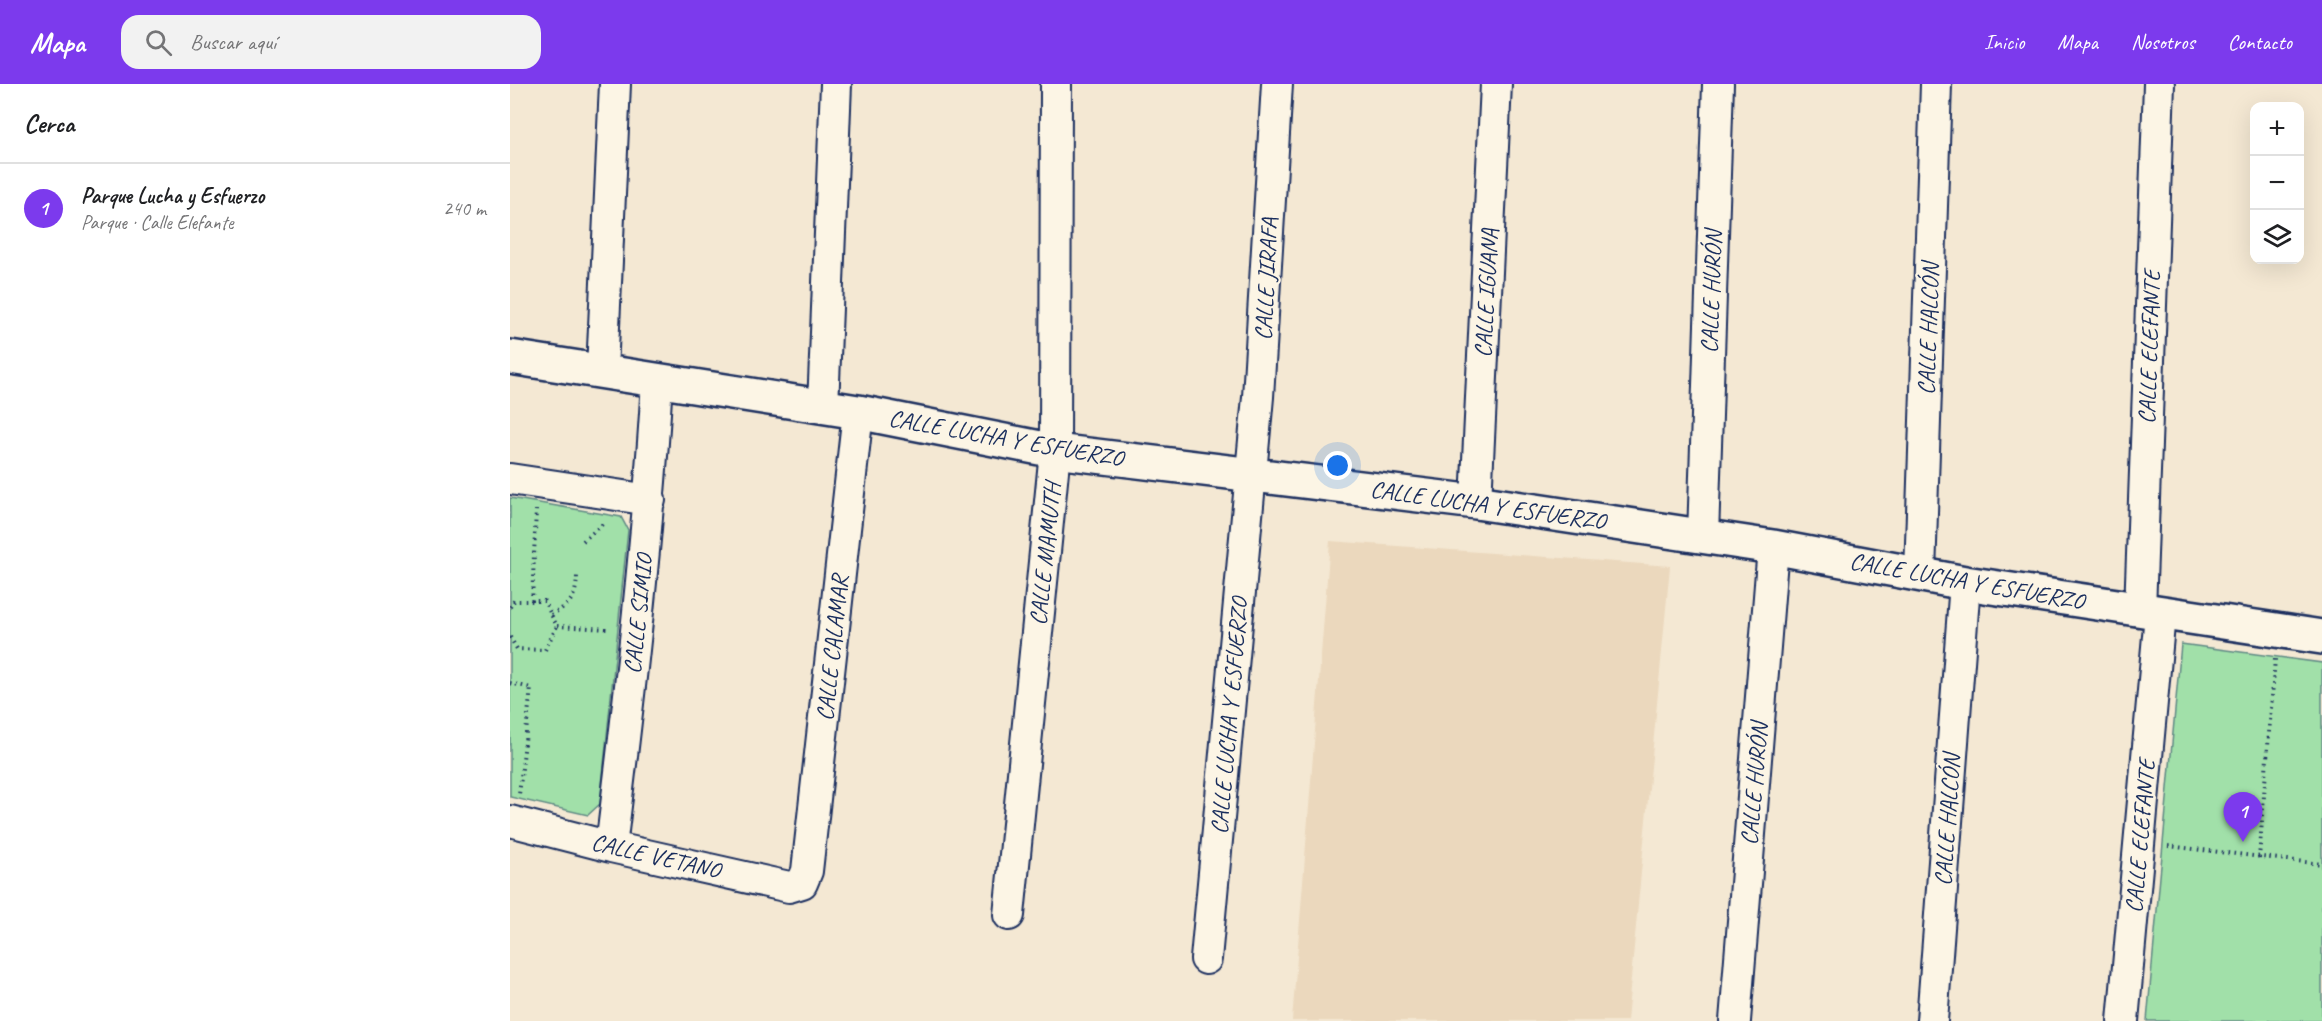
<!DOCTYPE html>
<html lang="es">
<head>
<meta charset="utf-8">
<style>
	:root { --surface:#fff; --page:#f2f2f2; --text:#202124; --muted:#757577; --line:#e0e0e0; --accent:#7c3aed }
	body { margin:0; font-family:Caveat,sans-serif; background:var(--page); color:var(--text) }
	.controls { position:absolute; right:18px; top:18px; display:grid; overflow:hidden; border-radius:12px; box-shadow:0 6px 24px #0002 }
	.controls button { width:54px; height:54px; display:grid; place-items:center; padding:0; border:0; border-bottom:2px solid var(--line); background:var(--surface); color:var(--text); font:30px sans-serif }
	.you { position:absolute; left:828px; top:382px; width:21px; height:21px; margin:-15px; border:4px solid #fff; border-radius:50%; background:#1a73e8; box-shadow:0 0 0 9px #1a73e833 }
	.badge { display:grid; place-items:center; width:39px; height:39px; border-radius:50%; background:var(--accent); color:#fff; font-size:20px; font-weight:700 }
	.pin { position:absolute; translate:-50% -50px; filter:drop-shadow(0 2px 3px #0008) }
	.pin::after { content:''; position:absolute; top:32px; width:21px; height:18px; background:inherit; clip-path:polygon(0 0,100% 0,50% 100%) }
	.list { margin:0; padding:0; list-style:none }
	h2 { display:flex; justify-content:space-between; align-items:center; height:78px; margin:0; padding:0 24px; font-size:26px }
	h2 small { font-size:20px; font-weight:400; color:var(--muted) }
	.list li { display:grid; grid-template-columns:39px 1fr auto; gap:18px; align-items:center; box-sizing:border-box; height:90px; padding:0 24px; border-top:2px solid var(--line) }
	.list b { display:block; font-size:22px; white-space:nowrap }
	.list p { margin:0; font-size:20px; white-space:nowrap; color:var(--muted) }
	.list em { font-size:20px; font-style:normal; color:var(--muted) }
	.icon { flex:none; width:33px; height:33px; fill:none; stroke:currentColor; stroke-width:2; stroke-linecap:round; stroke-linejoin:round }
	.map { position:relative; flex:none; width:1812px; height:937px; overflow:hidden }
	header { display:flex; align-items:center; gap:36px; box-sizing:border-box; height:84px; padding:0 30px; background:var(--accent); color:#fff }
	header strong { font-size:28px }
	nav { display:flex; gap:33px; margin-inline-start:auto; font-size:21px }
	.search { width:420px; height:54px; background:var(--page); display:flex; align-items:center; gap:15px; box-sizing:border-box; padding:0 21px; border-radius:18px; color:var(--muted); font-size:22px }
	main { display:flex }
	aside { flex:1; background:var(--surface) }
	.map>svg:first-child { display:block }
</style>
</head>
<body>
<header>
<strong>Mapa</strong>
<div class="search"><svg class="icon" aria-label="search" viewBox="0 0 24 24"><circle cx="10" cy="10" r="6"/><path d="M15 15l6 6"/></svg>Buscar aquí</div>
<nav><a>Inicio</a><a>Mapa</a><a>Nosotros</a><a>Contacto</a></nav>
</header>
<main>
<aside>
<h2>Cerca<small></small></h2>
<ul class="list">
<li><span class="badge">1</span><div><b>Parque Lucha y Esfuerzo</b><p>Parque · Calle Elefante</p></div><em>240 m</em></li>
</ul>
</aside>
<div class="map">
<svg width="1812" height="937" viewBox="0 0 1812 937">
	<rect width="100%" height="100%" fill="#f4e8d3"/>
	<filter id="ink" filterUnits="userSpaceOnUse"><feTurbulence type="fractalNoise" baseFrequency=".0167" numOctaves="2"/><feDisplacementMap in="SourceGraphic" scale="12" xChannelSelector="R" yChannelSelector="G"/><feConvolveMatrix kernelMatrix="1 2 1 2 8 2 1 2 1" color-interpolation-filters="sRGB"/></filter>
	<g filter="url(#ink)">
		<!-- built -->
		<path fill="#ebd8bd" d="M820,457L1160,482L1117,937H782Z"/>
		<!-- green -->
		<path fill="#a1e0a9" stroke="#5e8884" stroke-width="1.5" d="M0,414L111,433L118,446L90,720L78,731L0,713Z
			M1671,560L1812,579V937H1637Z"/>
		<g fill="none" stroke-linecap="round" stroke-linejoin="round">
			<defs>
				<path id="minor" d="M92,287L105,0
					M313,323L326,0
					M0,395L140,416
					M966,418L986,0
					M1193,452L1208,0
					M1410,490L1426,0
					M1630,526L1649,0
					M0,737L101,763L279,803L292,799L297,787L348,328
					M101,763C120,608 138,453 147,297
					M499,831L545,367L546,0
					M696,875L748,313L767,0
					M1225,937L1263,463
					M1422,937L1455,499
					M1613,937L1650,530"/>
				<path id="tertiary" d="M0,273L348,328L545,367L966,418L1263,463L1455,499L1812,553"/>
			</defs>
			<!-- minor casing -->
			<use href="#minor" stroke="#1b2f5e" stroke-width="34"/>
			<!-- tertiary casing -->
			<use href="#tertiary" stroke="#1b2f5e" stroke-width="38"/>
			<!-- path -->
			<path stroke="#1b2f5e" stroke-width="4" stroke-dasharray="1.5 4.5" stroke-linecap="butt" d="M73,457L95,438
				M22,517L26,426
				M0,523L4,517H34L47,542
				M41,531C60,520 66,515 67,492
				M47,542L97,545
				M0,553L7,565L35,566L47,542
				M0,599L21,604L9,711
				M1658,762L1812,780
				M1749,774L1765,575
				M1757,937V936"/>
			<!-- minor -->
			<use href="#minor" stroke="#fcf5e5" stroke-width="30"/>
			<!-- tertiary -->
			<use href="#tertiary" stroke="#fcf5e5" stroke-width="33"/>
		</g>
	</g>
	<g text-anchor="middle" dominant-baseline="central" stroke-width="4.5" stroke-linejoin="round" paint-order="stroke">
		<!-- street labels -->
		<g font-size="24" fill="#1b2f5e" stroke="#fcf5e5">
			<text transform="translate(756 195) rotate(-87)">CALLE JIRAFA</text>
			<text transform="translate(1201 208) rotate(-88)">CALLE HURÓN</text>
			<text transform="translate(976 209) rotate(-87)">CALLE IGUANA</text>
			<text transform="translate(1418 245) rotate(-88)">CALLE HALCÓN</text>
			<text transform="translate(1639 263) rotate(-88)">CALLE ELEFANTE</text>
			<text transform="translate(496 354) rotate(10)">CALLE LUCHA Y ESFUERZO</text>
			<text transform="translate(978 421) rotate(8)">CALLE LUCHA Y ESFUERZO</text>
			<text transform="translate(535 470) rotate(-84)">CALLE MAMUTH</text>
			<text transform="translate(1457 497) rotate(10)">CALLE LUCHA Y ESFUERZO</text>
			<text transform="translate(128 530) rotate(-84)">CALLE SIMIO</text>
			<text transform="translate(322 564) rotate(-84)">CALLE CALAMAR</text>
			<text transform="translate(719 632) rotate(-85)">CALLE LUCHA Y ESFUERZO</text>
			<text transform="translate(1244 700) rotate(-85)">CALLE HURÓN</text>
			<text transform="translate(1437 736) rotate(-86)">CALLE HALCÓN</text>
			<text transform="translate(1630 752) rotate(-85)">CALLE ELEFANTE</text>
			<text transform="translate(146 772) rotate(13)">CALLE VETANO</text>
		</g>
	</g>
</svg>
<div class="controls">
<button>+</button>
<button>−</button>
<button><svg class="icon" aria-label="layers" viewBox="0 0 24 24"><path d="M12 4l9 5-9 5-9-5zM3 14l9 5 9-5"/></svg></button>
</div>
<div class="you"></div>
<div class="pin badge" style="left:1733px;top:758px">1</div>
</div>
</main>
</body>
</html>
